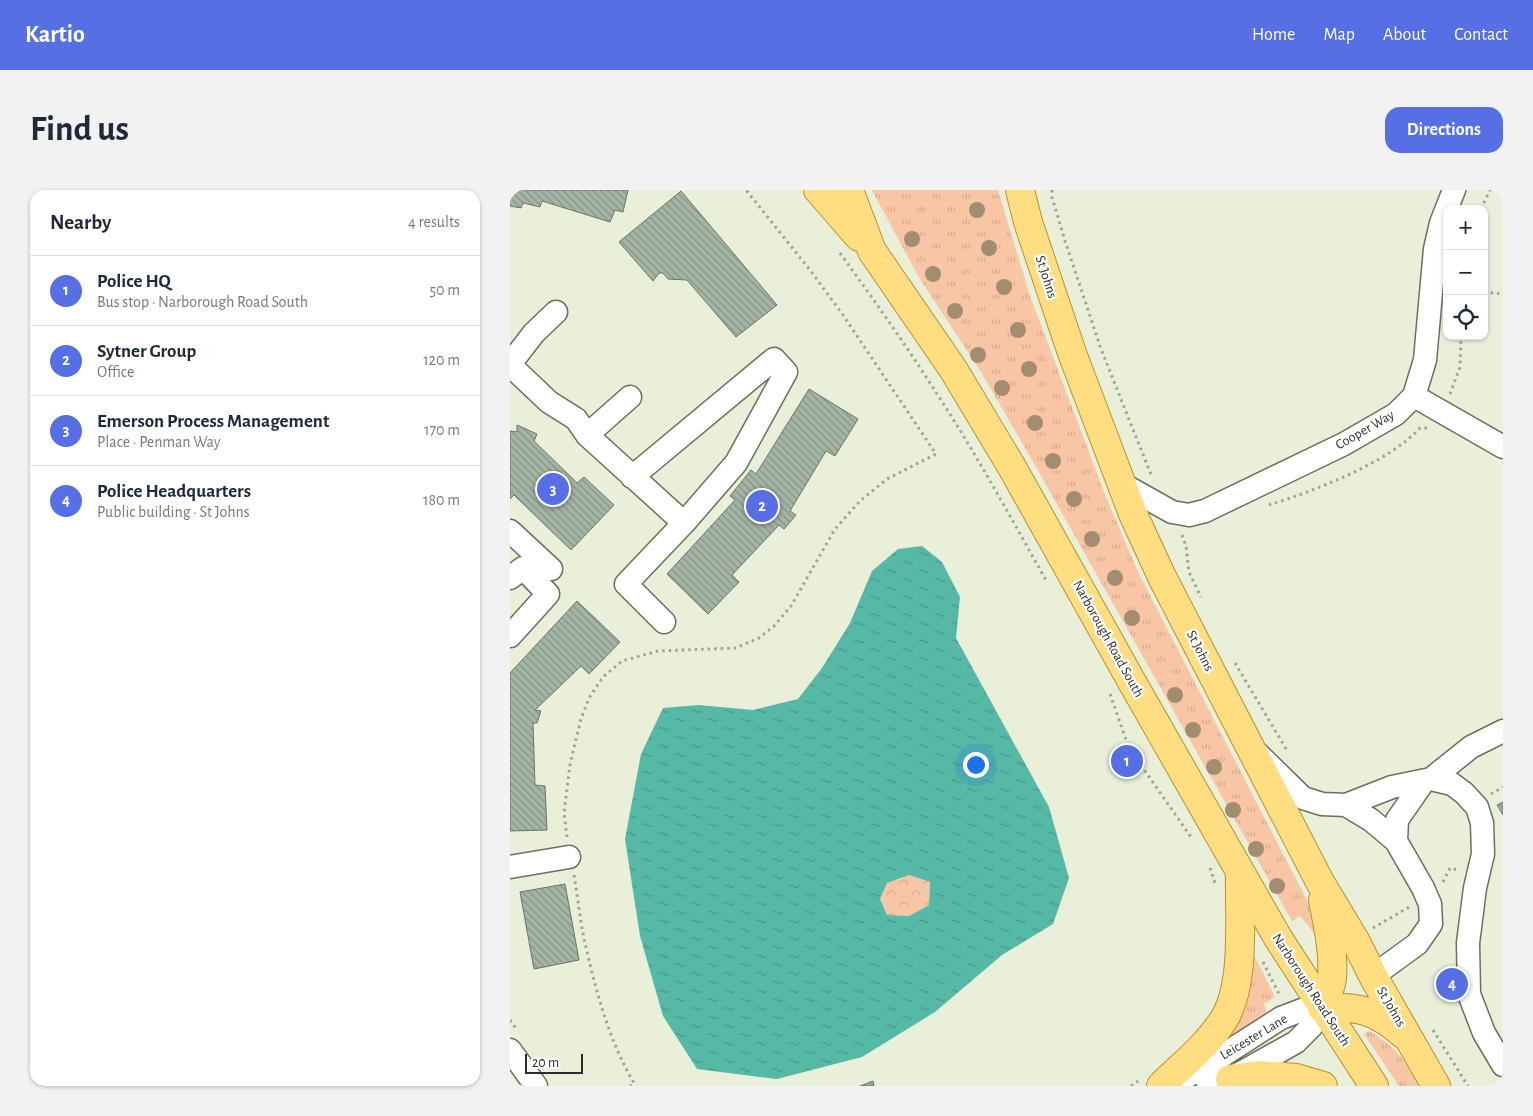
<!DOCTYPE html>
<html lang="en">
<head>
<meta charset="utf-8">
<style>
	:root { --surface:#fff; --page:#f2f2f3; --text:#1f2937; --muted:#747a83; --line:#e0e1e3; --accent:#576fe5 }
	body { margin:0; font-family:"Alegreya Sans",sans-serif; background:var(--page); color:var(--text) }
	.controls { position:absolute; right:15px; top:15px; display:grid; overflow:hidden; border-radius:10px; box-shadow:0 1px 4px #0004 }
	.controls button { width:45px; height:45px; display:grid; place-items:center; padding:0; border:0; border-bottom:1px solid var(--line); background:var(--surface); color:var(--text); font:25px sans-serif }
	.scale { position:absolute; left:15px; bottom:12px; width:58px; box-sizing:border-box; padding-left:5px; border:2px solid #2c2e26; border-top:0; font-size:14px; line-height:18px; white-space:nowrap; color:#2c2e26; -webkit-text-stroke:4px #fff; paint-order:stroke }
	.you { position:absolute; left:465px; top:574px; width:18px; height:18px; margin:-12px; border:4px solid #fff; border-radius:50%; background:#1a73e8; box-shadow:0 0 0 8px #1a73e833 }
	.badge { display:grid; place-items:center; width:32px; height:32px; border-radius:50%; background:var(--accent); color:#fff; font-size:16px; font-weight:700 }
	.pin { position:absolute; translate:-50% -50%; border:2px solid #fff; box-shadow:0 1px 5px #0006 }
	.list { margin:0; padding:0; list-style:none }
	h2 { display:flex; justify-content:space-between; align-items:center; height:65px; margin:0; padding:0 20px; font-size:21px }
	h2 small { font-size:16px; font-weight:400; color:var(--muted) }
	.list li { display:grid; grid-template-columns:32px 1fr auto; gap:15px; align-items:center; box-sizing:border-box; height:70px; padding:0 20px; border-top:1px solid var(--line) }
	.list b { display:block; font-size:19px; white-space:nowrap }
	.list p { margin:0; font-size:16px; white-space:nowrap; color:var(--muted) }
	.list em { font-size:16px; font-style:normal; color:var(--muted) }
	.icon { flex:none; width:28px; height:28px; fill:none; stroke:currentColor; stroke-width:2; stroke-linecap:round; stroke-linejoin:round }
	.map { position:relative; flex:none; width:993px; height:896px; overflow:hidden; border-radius:15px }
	header { display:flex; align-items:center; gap:30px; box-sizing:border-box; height:70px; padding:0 25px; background:var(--accent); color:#fff }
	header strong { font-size:24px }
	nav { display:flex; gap:28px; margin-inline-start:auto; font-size:18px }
	.intro { display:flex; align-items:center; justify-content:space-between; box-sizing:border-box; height:120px; padding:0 30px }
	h1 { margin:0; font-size:35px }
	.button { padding:12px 22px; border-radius:15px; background:var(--accent); color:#fff; font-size:18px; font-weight:700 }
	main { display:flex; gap:30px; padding:0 30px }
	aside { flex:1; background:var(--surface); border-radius:15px; box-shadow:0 1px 4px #0004 }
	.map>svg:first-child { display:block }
</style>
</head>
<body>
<header>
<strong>Kartio</strong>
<nav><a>Home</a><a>Map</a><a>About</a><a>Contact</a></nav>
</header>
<div class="intro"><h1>Find us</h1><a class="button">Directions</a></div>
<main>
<aside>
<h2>Nearby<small>4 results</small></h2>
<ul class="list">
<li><span class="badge">1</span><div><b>Police HQ</b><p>Bus stop · Narborough Road South</p></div><em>50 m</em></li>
<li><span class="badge">2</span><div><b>Sytner Group</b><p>Office</p></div><em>120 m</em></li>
<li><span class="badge">3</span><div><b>Emerson Process Management</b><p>Place · Penman Way</p></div><em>170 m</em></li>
<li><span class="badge">4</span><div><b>Police Headquarters</b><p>Public building · St Johns</p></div><em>180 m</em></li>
</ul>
</aside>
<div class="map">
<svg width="993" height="896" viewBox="0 0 993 896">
	<defs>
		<pattern id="grass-tufts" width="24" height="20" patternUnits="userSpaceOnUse" patternTransform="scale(1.25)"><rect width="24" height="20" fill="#f8c6a4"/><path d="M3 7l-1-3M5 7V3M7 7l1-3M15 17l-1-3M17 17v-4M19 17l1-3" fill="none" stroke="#d5aa8d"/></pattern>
		<pattern id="forest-crowns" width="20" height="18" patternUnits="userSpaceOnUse" patternTransform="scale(1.25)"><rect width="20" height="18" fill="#f8c6a4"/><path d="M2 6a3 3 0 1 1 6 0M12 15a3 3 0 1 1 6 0" fill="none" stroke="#d5aa8d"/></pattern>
		<pattern id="water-ripples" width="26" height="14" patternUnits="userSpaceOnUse" patternTransform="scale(1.25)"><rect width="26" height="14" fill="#55b9a6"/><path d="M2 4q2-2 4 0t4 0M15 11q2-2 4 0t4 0" fill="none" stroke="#479787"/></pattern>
		<pattern id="building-back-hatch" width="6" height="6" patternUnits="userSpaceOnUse" patternTransform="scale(1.25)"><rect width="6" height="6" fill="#a4b4a5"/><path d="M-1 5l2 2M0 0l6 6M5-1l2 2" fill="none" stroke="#869386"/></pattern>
	</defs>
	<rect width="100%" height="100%" fill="#eaefda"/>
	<!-- grass -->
	<path fill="url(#grass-tufts)" d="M362,0H488L520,106L596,307L629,384L802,720L810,750L790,726L782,731L526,277L471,182L408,86Z
		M745,767L765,807L754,814L757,822L724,844L721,840L734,818L740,800Z
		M859,841C886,856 894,870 909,896H889L854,844Z"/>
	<!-- forest -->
	<path fill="url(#forest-crowns)" d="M399,685L420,692L419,715L399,726L377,725L370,709L377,693Z"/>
	<!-- water -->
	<path fill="url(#water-ripples)" fill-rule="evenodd" d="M412,356L432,372L450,407L446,448L539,617L559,688L543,734L492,765L425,822L352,867L267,889L187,879L153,826L130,746L115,649L131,564L153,518L189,515L243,520L288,509L312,478L340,433L362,381L388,359ZM399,685L420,692L419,715L399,726L377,725L370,709L377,693Z"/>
	<!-- building -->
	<path fill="url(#building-back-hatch)" stroke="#677668" d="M0,0H118L113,22L105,20L100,32L32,11L30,17L13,13L11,18L0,16Z
		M171,1L267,115L226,147L177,90L158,89L153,83H149L143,91L109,52Z
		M299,199L348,229L325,266L316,261L280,321L286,325L274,339L269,335L222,385L229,392L198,424L157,384L225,310L220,306L241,280L246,284Z
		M7,235L27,244L24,251L67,293L74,287L104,315L61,360L4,305L0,309V241L7,242Z
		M67,411L110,452L79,484L71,476L25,520L31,521L27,533H23L25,595L35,596L37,640L0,641V483Z
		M993,612V625L987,615Z
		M55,694L69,770L24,779L10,702Z
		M363,891L364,896H350Z"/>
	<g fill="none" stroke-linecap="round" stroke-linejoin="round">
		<defs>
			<path id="minor" d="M0,174L24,143L46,122
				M0,175L39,212L66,229L77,245L174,333
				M904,206L993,257
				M77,245L120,207
				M122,287L264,169L276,182L226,273L174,333L116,394L154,432
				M612,294L662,322L679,325L695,321L834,254L886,224L904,206L915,170L925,59L931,33L944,0
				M0,341L41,379
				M0,388L13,378L38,404L0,446
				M748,564L793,608L812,614L836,615L861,630L886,651L913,698L920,714L921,734L907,754L863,786
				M921,589L961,557L993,541
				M836,615L882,597L921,589L942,594L954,603L967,617L972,633L973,664L965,698L958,753L959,804L974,843L993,875
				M886,651L887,630L914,591
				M0,677L59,667
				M0,860L26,896
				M659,896L693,878L771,828L792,820L812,818
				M698,896L720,889L786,852L801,837L812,818"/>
			<path id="major" d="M308,0L349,47
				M339,0L362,61L443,179L503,279L622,492L768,748L864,896
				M510,0L518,32L562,163L623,324L652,387L810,692L846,752L863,786L926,896
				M812,818C816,809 821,798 822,788C824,762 818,736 813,710
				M812,818C849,816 865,820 893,844
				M720,889L749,885L786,888L813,896
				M651,896C672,875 698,855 714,829C736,794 729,725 730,683"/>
		</defs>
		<!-- minor casing -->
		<use href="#minor" stroke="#6b705d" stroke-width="25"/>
		<!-- major casing -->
		<use href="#major" stroke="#b5922b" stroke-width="30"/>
		<!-- path -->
		<path stroke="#9fa393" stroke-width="3" stroke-dasharray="2.5 4" stroke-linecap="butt" d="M542,0V7L555,51L591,159L642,287
			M971,19L980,0
			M330,63C364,110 398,158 429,207C468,267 502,330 537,392
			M974,102L993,104
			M940,204L950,177L951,146
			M759,315C804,301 878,273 910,238H918
			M672,345L676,356L679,382L691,407
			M725,473L778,562
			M600,504L619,558L681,647
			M981,604L993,597
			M57,647L54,623L60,574L71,529L79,508L93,487L112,471L148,461L225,458L249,448L264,436L281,416L325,339L350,311L377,289L426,264L333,125L300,80L236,0
			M700,678L706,696
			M64,685C68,708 70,731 75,753C86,801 99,851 124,893L120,896
			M933,692L940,678L948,680
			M863,738L901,716
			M753,772L770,806
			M0,830L7,840
			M923,840L958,896
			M621,896L628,891"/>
		<!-- minor -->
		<use href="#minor" stroke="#fff" stroke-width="22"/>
		<!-- major -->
		<use href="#major" stroke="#ffde82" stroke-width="28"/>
	</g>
	<!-- trees -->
	<g fill="#a28d71">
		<circle cx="467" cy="20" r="8"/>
		<circle cx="402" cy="49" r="8"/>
		<circle cx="479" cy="58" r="8"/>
		<circle cx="423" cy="84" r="8"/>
		<circle cx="494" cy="97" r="8"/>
		<circle cx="445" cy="121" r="8"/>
		<circle cx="508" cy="140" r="8"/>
		<circle cx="468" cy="165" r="8"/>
		<circle cx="519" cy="179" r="8"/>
		<circle cx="492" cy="198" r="8"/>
		<circle cx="525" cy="233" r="8"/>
		<circle cx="543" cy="271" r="8"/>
		<circle cx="564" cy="309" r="8"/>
		<circle cx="582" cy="349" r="8"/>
		<circle cx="605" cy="388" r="8"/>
		<circle cx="622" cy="428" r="8"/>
		<circle cx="665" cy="505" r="8"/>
		<circle cx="683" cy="540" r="8"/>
		<circle cx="704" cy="577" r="8"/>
		<circle cx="723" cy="620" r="8"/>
		<circle cx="746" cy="659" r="8"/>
		<circle cx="767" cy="696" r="8"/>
	</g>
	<g text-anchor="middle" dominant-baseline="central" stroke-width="4.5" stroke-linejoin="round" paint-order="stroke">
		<!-- street labels -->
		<g font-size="14" fill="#2c2e26" stroke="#fff">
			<text transform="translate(536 87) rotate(72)">St Johns</text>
			<text transform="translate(855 240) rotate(-30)">Cooper Way</text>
			<text transform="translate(598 449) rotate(61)">Narborough Road South</text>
			<text transform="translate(690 461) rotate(63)">St Johns</text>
			<text transform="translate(801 800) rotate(57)">Narborough Road South</text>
			<text transform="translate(881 817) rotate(60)">St Johns</text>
			<text transform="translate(744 847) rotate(-31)">Leicester Lane</text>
		</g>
	</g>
</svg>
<div class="controls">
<button>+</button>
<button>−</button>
<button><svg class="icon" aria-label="locate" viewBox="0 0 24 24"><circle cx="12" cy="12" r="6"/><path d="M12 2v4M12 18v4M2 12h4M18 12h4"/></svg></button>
</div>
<div class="scale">20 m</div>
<div class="you"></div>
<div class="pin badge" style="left:617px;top:571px">1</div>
<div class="pin badge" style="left:252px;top:316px">2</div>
<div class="pin badge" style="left:43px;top:299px">3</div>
<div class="pin badge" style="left:942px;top:794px">4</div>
</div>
</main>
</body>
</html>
